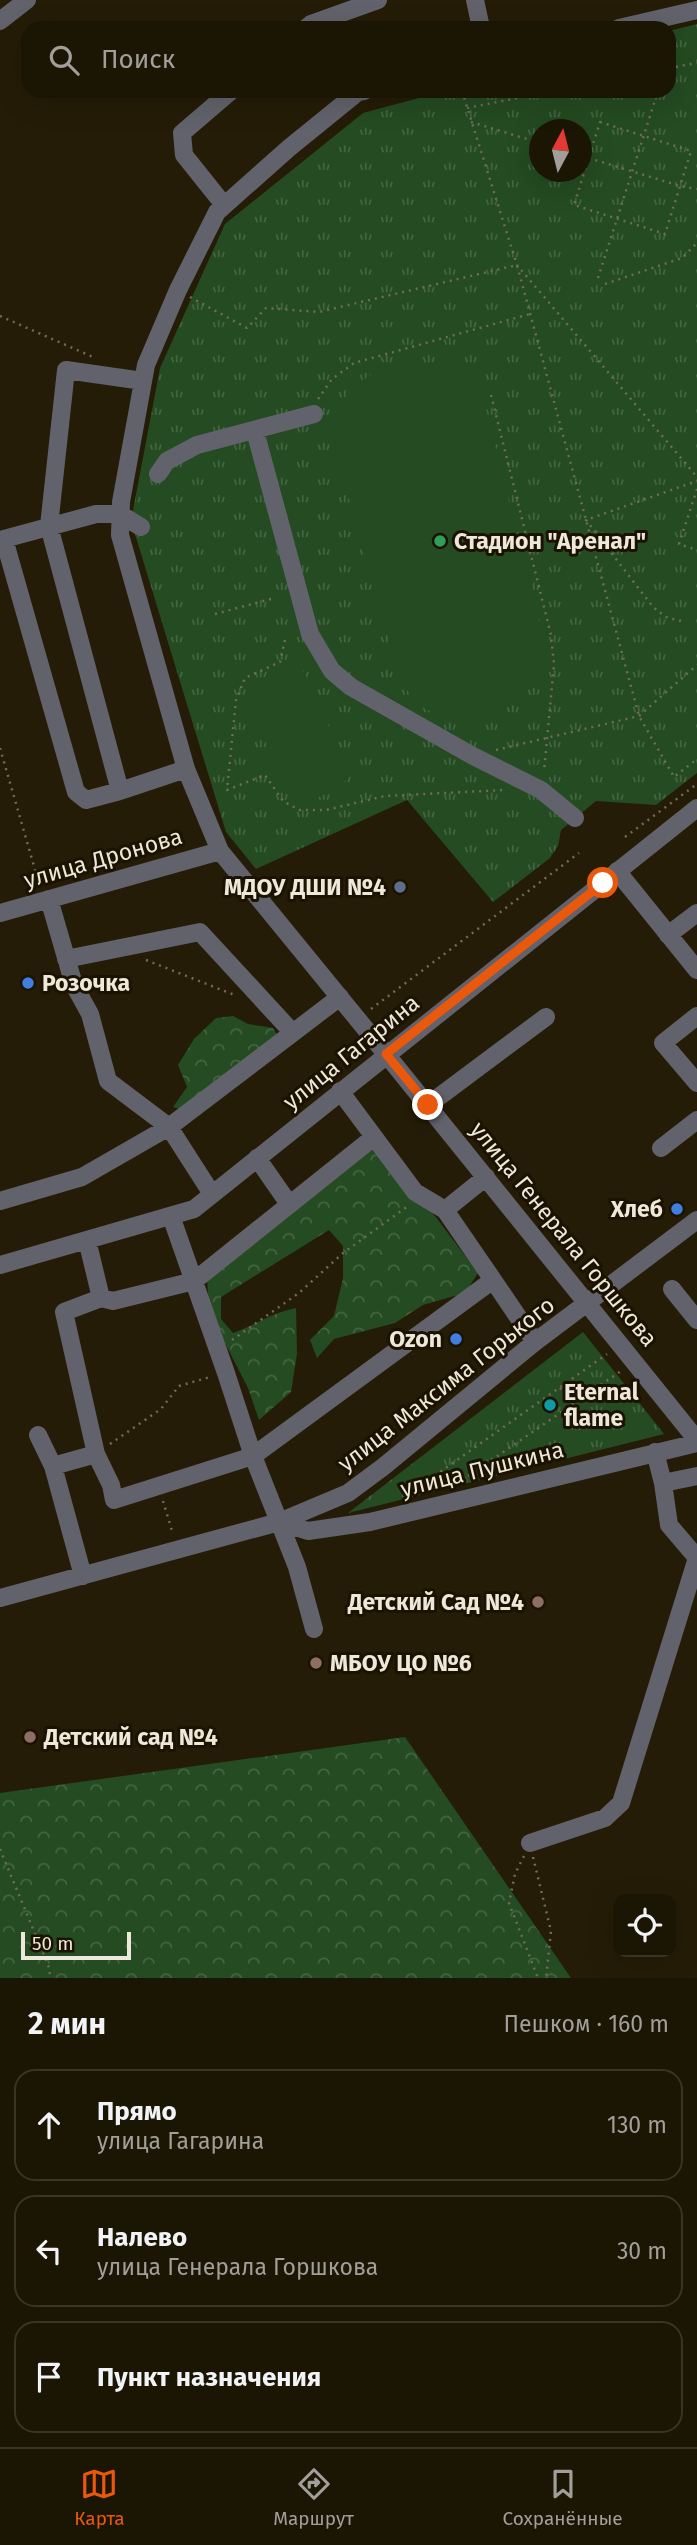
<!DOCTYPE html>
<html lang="ru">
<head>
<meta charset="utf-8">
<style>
	:root { --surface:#1b1504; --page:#282213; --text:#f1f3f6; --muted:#a09f9a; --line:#393426; --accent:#ea580c }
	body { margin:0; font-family:"Fira Sans",sans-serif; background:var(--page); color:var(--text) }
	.controls { position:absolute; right:21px; bottom:21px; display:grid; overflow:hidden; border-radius:14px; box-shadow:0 7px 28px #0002 }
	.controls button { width:63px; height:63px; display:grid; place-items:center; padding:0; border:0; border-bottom:2px solid var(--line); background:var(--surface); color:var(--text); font:35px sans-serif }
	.compass { position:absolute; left:529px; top:119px; width:63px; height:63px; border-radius:50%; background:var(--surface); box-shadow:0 7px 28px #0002; rotate:7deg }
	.scale { position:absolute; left:21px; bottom:18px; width:110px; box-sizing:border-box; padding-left:7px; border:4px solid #ede8da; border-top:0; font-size:19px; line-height:24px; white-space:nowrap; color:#ede8da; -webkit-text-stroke:5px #1b1201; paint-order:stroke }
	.stop { position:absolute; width:21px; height:21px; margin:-16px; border:5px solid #ea580c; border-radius:50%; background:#fff }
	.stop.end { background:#ea580c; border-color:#fff; box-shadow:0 2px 7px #0008 }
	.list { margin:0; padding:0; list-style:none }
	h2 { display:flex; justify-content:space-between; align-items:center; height:91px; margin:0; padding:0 28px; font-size:30px }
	h2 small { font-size:23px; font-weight:400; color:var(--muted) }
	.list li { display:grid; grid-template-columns:46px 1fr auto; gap:21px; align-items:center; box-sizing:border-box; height:112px; margin:0 14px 14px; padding:0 14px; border:2px solid var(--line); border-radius:21px }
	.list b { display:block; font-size:26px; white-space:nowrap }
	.list p { margin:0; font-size:23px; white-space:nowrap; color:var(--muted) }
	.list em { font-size:23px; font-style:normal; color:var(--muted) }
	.icon { flex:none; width:38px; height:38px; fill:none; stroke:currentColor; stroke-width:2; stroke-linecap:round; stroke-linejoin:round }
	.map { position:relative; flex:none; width:697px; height:1978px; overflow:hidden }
	.search { position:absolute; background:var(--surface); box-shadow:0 7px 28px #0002; left:21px; right:21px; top:21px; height:77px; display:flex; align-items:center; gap:18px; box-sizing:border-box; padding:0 24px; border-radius:21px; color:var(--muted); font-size:26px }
	.sheet { height:469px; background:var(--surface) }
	nav { display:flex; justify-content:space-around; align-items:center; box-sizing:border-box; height:98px; border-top:2px solid var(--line); background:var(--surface); font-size:19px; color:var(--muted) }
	nav a { display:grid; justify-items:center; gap:4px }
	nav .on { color:var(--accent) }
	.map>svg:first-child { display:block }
</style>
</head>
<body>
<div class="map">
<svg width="697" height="1978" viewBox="0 0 697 1978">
	<defs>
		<pattern id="grass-tufts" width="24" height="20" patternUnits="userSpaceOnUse" patternTransform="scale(1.75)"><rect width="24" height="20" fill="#244b21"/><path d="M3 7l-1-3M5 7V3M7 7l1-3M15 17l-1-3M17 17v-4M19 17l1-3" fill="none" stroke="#446541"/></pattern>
		<pattern id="forest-crowns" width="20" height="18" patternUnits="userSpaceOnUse" patternTransform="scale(1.75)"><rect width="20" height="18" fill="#244b21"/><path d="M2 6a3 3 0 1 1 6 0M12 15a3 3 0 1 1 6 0" fill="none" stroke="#446541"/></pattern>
	</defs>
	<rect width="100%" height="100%" fill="#241c06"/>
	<!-- grass -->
	<path fill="url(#grass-tufts)" fill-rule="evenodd" d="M697,24V773L656,805L596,801L561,830L558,846L550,858L493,902L407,800L256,869L226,832L131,521L160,368L225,224L363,113L445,91H669V31ZM540,130H582V172H540Z
		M583,1332L664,1434L348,1513Z"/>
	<!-- forest -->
	<path fill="url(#forest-crowns)" d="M233,1016L248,1024L273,1028L279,1039L183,1110L173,1107L187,1087L178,1065L194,1039L216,1018Z
		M372,1146L435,1216L478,1273L465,1293L423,1305L395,1323L334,1339L317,1358L310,1340L334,1316L343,1278V1246L329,1230L221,1297V1319L233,1333C255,1325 274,1312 296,1308L297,1354L291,1392L259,1420L248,1388L209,1312L207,1275Z
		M405,1737L571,1978H0V1793Z"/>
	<!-- garden -->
	<path fill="#244b21" d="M402,365C445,366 452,367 483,397L543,637C540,656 538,672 528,688C507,721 452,728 421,706C408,697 402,680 396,665L334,445L336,414L352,388L375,372Z
		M297,666L304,672L346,764L348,777C344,788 306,805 295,802L286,790L246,695L250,682Z"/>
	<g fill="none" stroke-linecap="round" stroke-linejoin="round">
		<!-- path -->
		<path stroke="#726b59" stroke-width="2.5" stroke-dasharray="2 5" stroke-linecap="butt" d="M669,68L697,63
			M462,91L517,265L697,477
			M467,108L553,91
			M471,122L540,143
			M600,122L691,151L665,234L574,205Z
			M582,156L680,186L697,189
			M598,278L658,91
			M605,284L682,258L697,243
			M190,297L247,328L266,308L319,312L517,265L639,716L674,777L697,759
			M0,316L93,357
			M491,395L551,635L554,664L544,772
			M318,399L332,379L354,363L530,314
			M697,489L679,544L697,550
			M215,614L271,599
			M681,621L666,617L653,607L586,520L697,481
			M285,640L280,662L245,678L236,700L227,790L265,775L283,801L299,810H326L385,796L504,790
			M0,748L40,887
			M496,750L639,716L697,665
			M625,837L697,784
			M146,960L237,996
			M371,1009L579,853
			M232,1340L299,1293L343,1253L408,1206
			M560,1388L573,1404
			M110,1444L161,1409L179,1386L210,1377
			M449,1485L470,1475L621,1371
			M406,1496L607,1354
			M163,1501L173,1534
			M0,1849L50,1970L49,1978
			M524,1856L515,1874L509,1903L538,1978
			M533,1857L551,1931L546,1978"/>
		<!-- minor -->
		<path stroke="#62626c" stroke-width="18" d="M475,0L481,28
			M0,21L27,0
			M306,28L311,24L378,0
			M619,28L697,10
			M364,91L358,92L289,148L217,212L178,290L146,365L121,502L120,535L186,769L220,851L386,1054L697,1440
			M224,205L184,155L182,133L231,91
			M255,431L310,634L332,671L351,687L473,756L541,790L575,818
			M158,474L167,461L197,445L314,414
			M4,539L76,792L86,800L120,791L49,526L66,370L143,381
			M0,540L96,514H120L141,527
			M120,791L186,769
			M617,871L697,970
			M49,899L74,985L90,1014L108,1081L169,1127L212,1194
			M0,913L220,851
			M668,935L697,913
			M66,959L200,932L293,1033
			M697,1016L663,1043L697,1083
			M340,1091L415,1192L445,1210
			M428,1105L546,1017
			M661,1148L697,1120
			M257,1158L289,1204
			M486,1177L445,1210L493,1280
			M0,1201L82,1177L169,1127L340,997
			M171,1216L226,1373L253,1456L297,1567L314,1629
			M87,1240L101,1298L64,1312L96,1454L111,1485L114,1500L253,1456L493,1280L535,1342
			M0,1265L194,1209L697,808
			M672,1289L697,1320
			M101,1298L113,1301L194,1281L374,1137
			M38,1435L53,1466
			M655,1452L663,1483L697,1476
			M279,1522L308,1531L370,1522L697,1443
			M83,1576L53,1466L96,1454
			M0,1598L279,1522L348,1493L383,1467L535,1342L697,1220
			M530,1843L605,1818L621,1803L697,1558L669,1525L663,1483"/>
	</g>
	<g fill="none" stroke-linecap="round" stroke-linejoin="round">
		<!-- route -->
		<path stroke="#ea580c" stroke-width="9" d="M428,1105L386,1054L603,883"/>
	</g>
	<!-- markers -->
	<circle fill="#2e9e5b" stroke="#1b1201" stroke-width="2.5" cx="440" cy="541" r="7"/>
	<circle fill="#5c6f8a" stroke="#1b1201" stroke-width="2.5" cx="400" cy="887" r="7"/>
	<g fill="#3f7fe0" stroke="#1b1201" stroke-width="2.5">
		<circle cx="28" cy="983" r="7"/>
		<circle cx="677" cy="1209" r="7"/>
		<circle cx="456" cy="1339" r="7"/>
	</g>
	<circle fill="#0f9aa8" stroke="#1b1201" stroke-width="2.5" cx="550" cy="1405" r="7"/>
	<g fill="#8d6e63" stroke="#1b1201" stroke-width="2.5">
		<circle cx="538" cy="1602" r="7"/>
		<circle cx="316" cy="1663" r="7"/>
		<circle cx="30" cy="1737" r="7"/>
	</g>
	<g text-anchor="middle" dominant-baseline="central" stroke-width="6" stroke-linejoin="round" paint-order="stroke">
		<!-- poi labels -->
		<g font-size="23" font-weight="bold" fill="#ede8da" stroke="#1b1201" text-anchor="start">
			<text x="454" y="541">Стадион "Аренал"</text>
			<text x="386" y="887" text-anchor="end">МДОУ ДШИ №4</text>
			<text x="42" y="983">Розочка</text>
			<text x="663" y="1209" text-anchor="end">Хлеб</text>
			<text x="442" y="1339" text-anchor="end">Ozon</text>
			<text x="564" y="1392">Eternal<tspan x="564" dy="26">flame</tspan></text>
			<text x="524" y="1602" text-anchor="end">Детский Сад №4</text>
			<text x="330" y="1663">МБОУ ЦО №6</text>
			<text x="44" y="1737">Детский сад №4</text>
		</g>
		<!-- street labels -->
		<g font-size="23" fill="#ede8da" stroke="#1b1201">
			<text transform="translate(103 858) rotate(-16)">улица Дронова</text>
			<text transform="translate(351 1052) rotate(-39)">улица Гагарина</text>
			<text transform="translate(564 1234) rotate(51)">улица Генерала Горшкова</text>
			<text transform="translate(446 1384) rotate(-38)">улица Максима Горького</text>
			<text transform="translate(482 1469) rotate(-14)">улица Пушкина</text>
		</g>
	</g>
</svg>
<div class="controls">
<button><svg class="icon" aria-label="locate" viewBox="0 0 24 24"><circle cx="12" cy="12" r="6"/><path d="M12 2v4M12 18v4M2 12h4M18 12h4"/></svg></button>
</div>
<svg class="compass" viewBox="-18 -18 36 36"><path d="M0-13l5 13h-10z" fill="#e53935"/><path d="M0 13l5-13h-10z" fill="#a09f9a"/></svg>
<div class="scale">50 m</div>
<div class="stop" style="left:603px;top:883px"></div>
<div class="stop end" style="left:428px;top:1105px"></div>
<div class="search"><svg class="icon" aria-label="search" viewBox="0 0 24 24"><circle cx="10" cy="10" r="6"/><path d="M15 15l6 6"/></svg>Поиск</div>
</div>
<section class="sheet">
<h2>2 мин<small>Пешком · 160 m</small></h2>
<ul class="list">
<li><svg class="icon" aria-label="ahead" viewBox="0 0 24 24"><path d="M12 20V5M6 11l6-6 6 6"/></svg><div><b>Прямо</b><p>улица Гагарина</p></div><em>130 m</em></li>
<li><svg class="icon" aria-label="left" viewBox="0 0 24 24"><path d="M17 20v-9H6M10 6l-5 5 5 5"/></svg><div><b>Налево</b><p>улица Генерала Горшкова</p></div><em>30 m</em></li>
<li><svg class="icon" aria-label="arrive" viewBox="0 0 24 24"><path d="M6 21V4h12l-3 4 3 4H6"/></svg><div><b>Пункт назначения</b></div></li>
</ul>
</section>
<nav>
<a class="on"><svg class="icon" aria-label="map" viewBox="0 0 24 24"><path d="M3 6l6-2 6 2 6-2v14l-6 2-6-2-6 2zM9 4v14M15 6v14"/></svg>Карта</a>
<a><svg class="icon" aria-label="directions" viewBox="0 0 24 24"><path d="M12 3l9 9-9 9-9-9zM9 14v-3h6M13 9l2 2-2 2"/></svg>Маршрут</a>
<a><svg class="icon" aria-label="saved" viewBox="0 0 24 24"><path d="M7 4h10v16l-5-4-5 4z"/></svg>Сохранённые</a>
</nav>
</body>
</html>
